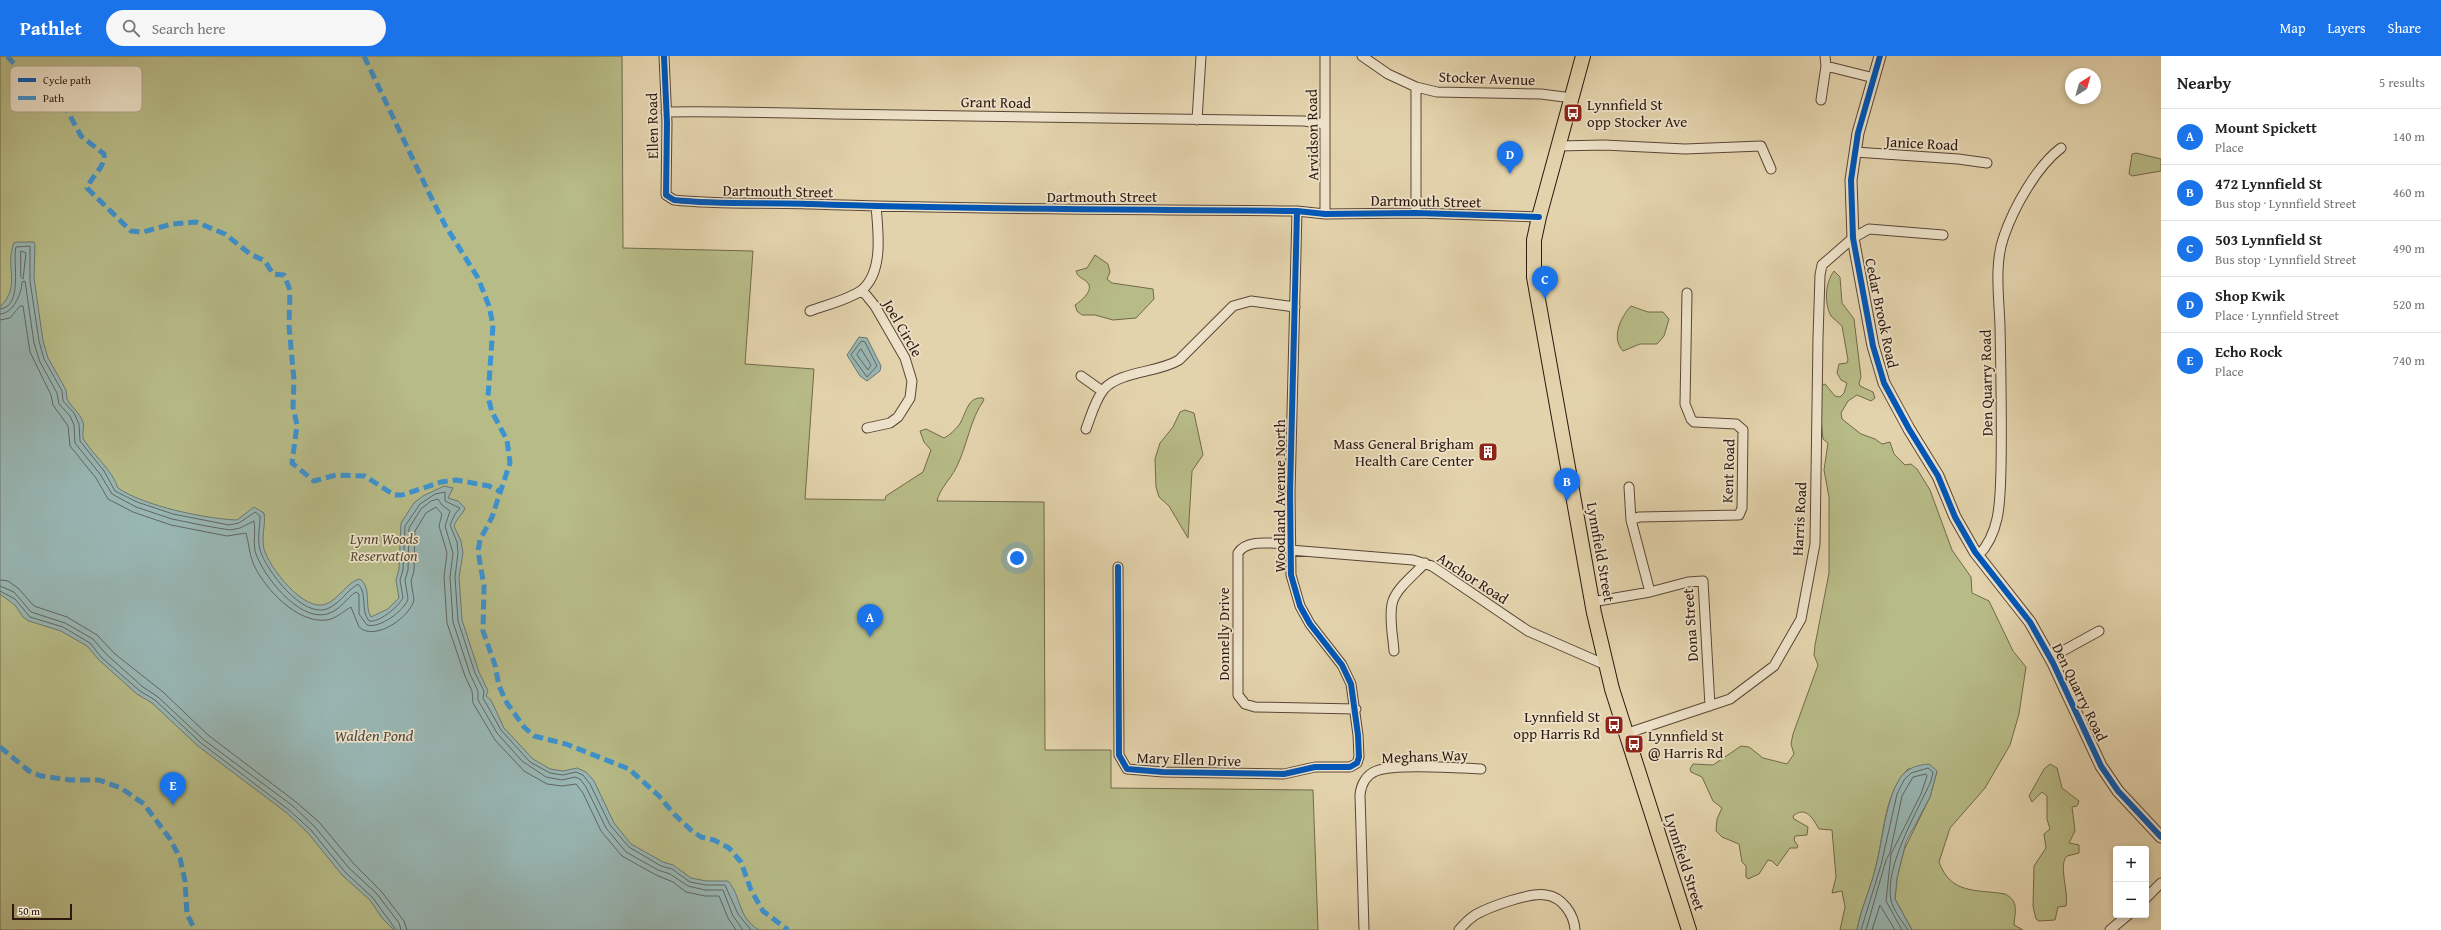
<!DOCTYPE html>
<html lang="en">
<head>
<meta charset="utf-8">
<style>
	:root { --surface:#fff; --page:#f6f6f6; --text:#222; --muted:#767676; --line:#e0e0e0; --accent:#1a73e8 }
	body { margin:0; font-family:"Gentium Book Plus",serif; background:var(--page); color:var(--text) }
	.controls { position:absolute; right:12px; bottom:12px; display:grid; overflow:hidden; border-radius:4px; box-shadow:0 2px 6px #0003 }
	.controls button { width:36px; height:36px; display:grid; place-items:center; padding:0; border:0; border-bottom:1px solid var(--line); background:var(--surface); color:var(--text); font:20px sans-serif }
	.compass { position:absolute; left:2065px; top:12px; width:36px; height:36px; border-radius:50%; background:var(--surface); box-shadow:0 2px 6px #0003; rotate:37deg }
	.scale { position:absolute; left:12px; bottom:10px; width:60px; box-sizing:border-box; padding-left:4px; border:2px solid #2d170e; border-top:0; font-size:11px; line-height:14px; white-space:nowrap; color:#2d170e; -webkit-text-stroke:3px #ede2c9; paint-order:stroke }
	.you { position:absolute; left:1017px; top:502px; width:14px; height:14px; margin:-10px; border:3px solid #fff; border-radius:50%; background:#1a73e8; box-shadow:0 0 0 6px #1a73e833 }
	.badge { display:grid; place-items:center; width:26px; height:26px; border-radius:50%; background:var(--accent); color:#fff; font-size:13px; font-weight:700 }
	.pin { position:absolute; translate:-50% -33px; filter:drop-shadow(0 1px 2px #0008) }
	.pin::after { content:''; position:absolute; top:21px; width:14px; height:12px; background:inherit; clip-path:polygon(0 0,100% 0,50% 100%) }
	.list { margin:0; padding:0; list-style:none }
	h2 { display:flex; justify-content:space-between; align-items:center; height:52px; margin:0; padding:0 16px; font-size:17px }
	h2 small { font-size:13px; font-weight:400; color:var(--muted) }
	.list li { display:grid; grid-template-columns:26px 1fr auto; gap:12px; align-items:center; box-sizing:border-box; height:56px; padding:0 16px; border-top:1px solid var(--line) }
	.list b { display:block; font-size:15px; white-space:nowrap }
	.list p { margin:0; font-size:13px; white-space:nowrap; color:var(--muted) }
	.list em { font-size:13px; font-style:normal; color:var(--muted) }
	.icon { flex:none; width:22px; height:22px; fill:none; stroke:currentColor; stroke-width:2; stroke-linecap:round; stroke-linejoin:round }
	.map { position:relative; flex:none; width:2161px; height:874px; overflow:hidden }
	header { display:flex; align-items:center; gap:24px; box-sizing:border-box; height:56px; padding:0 20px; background:var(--accent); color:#fff }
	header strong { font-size:19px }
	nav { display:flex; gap:22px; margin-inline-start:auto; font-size:14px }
	.search { width:280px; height:36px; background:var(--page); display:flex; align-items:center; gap:10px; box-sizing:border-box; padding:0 14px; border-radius:22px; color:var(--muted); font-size:15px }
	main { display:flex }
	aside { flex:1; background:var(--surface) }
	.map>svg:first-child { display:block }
</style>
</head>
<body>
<header>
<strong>Pathlet</strong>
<div class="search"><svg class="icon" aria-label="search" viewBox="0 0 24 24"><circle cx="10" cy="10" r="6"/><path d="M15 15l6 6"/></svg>Search here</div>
<nav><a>Map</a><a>Layers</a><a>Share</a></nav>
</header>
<main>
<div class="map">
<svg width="2161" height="874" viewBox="0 0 2161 874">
	<rect width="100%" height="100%" fill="#e3d3ac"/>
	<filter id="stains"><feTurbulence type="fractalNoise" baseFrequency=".005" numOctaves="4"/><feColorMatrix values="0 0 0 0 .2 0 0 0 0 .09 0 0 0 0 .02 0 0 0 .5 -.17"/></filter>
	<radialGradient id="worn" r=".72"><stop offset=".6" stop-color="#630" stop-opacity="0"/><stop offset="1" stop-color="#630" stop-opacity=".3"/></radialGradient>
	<!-- green -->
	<path fill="#b7bb87" stroke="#72694a" d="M0,0H622L623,192L753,195L745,308L814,313L805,443L885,444L886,440L923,416L931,394L924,386L920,375L926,373L944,382C950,379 955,374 959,369C966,359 967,340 983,342L984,344C970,363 967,391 956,412C950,424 940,432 937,445L1044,446L1045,694H1111V732L1313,734L1318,874H0Z
		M2136,97L2161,103V115L2132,120L2129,118L2132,98Z
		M1095,199L1108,208L1110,216L1107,223L1112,227L1153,233L1154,243L1136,262L1113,264L1095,259H1082L1077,255L1075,249C1081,245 1095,234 1087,226C1083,222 1078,222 1076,215L1087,212Z
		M1834,215L1840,221L1842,247L1854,263L1861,321L1859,327L1860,330L1873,336L1875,342L1871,345L1857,339L1848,345L1841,357L1842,363L1861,378L1875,383L1882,388L1890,386L1894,398L1905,409L1911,408L1917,413L1930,434L1952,494L1971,521L1972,537L1989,545L2013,595L2026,611L2019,658L2010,689L1985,732L1950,772L1939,806C1951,839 1976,833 2005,838C2019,845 2015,855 2014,869L2023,874H1912L1895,843L1897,822L1904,794L1930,741L1937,715L1908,713C1884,737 1884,779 1876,810C1871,832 1861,852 1857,874H1840L1845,851L1842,835L1832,837L1836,821L1832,774L1819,773C1813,763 1806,749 1793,760L1794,763L1808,771L1807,779L1795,780L1794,784L1798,790L1797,792H1790L1777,810L1772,805L1768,804L1759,818L1748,823L1746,821V810L1742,806L1739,788L1722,781L1716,775L1717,763L1722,752L1713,745L1702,721L1691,716L1690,713L1693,708L1713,709L1741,690L1749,691L1763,702L1787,708L1794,698L1791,688L1793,678L1818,609L1814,599L1815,589L1829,517V441L1824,414L1828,387L1823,383L1820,352L1821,330L1825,328L1835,340L1840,341L1844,337L1847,327L1841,324L1837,317L1839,308L1847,307L1848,304L1842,270L1831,260C1824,247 1825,227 1834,215Z
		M1631,250L1648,256H1663L1669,263L1664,280L1657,288H1640L1623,295C1611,282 1620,262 1631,250Z
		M1185,354L1194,357L1203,399L1192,415L1188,482L1169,450L1159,441L1156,431L1155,403L1160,387L1173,371L1180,356Z
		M2050,708L2057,712L2062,732L2079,745L2077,750L2072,751L2075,775L2069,787L2079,789V797L2067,800C2058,808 2069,837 2066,850L2058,851L2055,864L2039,865L2036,863L2033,850L2034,810L2046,792L2044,778L2050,773L2047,763V740L2042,736L2032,746L2029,740L2044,713Z"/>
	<!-- water -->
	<path fill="#98b6b3" stroke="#6d7671" d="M17,186H34L35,189L34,222L43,285L48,302L66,334L67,343C72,352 79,356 83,366C85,371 81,379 84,384C95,401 112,414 118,432C144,450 206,463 237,464L254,451L264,457C266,469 261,480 264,493C269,511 304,557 326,548C338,544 349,524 360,523C372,532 364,550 371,561L388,553L399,542L396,524L399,513L401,467L414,447L423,440L444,430L453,432L448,442L458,445L465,452C463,458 457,462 454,470L461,485L463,497L459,521L462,564L479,616L488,635L486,640L491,644L504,672L533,703L550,713L563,715L577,712L586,716L594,725L614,767L631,788L663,806L673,809L691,822L706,825H728C742,841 737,861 759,874H394L382,862L370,844L342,819L308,777L287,757L198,690L152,647L137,638L99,604L87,590L61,575L29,565L23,561L15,549L0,538V251C22,230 4,210 14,187Z
		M859,281L867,282L881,310L880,315L867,325L860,320L847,299Z
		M1929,708L1937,715L1930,741L1906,786L1897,822L1895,843L1912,874H1857C1861,852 1871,832 1876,810C1883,784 1885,745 1900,722C1907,712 1917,709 1929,708Z"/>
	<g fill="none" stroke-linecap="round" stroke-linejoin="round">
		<!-- shore -->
		<path stroke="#626660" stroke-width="1" d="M21,195L26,197L23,223L21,221Z
			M0,253C24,251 12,205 16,191L30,190V225L39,285L44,303L62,335L63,345L74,357L79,368L80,385L104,415L115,435L137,446L173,458L229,469L239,467L255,456L260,460C260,472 257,482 260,494C266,514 302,562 327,553C341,547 346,535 358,528C368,538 360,554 369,565C379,567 398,551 403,542L400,524L403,514L405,470L420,448L435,438L445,436V445L460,452L455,458L450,469L457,486L458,497L455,521L458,565L475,617L484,635L483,642L501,674L530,706L550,717L563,719L576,716L583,719L590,728L610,769L629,791L661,810L672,813L690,826L706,829H725L738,858L751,874
			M0,258C13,258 22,237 22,226L25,225L34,287L40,306L57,337L59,348L70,360L74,369L75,387L100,418L112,438L136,451L172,463L206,470L230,474L240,472L254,465C256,474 253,485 255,495C262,519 299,566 327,558C341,554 346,542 356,536L359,538V558L367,569C379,573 404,555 408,543L405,524L408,514L409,472L421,453L431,445L438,443L442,449L450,455L445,470L453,497L450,521L453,566L470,618L478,635V644L497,677L522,705L546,721L562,724L575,721L580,723L586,731L606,772L626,796L658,814L670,818L688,830L705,834H723L733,860L743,874
			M0,264L10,262L20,250H23L30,296L51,339L53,349L68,370L70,390L96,422L108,443L133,456L171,469L227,480L246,477C249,487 249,497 253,507C264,532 297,568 327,564C335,563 344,555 351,551L359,571C375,586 410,561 414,544L411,525L414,515L415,475L426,457L436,451L442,458L439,470L447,497L444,521L447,567L465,620L472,635L473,647L495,684L524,715L547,728L562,730L576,728L583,737L601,775L622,800L656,819L673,826L686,836L705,840H719L728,862L736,874
			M862,285L865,286L877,310L867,321L851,299Z
			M861,293L871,309L868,314L857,299Z
			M0,524L8,525L18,532L34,550L67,561L97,579L115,598L163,636L208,679L296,746L319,766L354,808L381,835L404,865L407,874
			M0,530L14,536L31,556L65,567L93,583L106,598L143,631L158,641L204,684L293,750L315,771L349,812L377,838L399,867L401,874
			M0,535L15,543L30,561L63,571L90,587L102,602L140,635L155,644L201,687L289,754L311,774L345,816L373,842L396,874
			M1861,874L1881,809L1897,738L1904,724L1911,717L1928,712L1933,716L1931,725C1918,754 1884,811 1891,844C1893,854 1902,865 1908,874
			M1866,874L1886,804L1890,797L1902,740L1913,721L1926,718L1927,720L1921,738L1891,798L1886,845L1902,874
			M1872,874L1880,849L1895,874"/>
		<defs>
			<path id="minor" d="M664,0L667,67L666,139L674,144C720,149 766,146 812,148C973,154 1135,153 1297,155L1325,158L1416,157L1539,161
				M1362,0L1388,18L1416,31L1437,36L1541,38L1572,42
				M1826,10L1874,22
				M1821,44L1826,10L1825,0
				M666,56C722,55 777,57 833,58C990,59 1147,64 1304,65L1325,68
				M1197,64L1201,0
				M1558,90L1604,89L1685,93L1761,90L1771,113
				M1855,96L1958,103L1987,107
				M1416,157V31
				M1325,158V0
				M862,234L875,250L905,302L912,325L910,342L898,361L890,367L867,372
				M810,255C826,249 848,244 862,234C884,215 878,175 876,150
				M1081,320L1102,335
				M1086,373C1091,360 1095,344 1104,333C1120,315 1158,317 1179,304L1233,250L1251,245L1295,251
				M1629,431L1631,464L1650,536
				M1631,464L1639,461L1739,459L1742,452L1743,374L1736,368L1694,366L1691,363L1685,348L1687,237
				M1290,488C1275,488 1247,482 1238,497V639L1245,648L1255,651L1356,653
				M1290,494L1413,504L1432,510L1528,575L1606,609
				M1978,500C2001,476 2000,444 2001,412C2002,365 2001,318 2000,270C1999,241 1994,207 2004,180C2014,151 2037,110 2061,92
				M1118,511L1119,699L1127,713L1163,716L1284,718L1315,711H1350L1357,707L1359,701L1358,679L1351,628L1342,609L1310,568L1300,550L1291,519L1290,437L1297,155
				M1592,546L1650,536L1688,526L1703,525L1710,650
				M1394,595C1393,580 1389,563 1392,548C1395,533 1414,519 1425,507
				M2050,602L2099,575
				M1625,678L1730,643L1774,610L1801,563L1815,488L1818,282L1820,219L1822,209L1853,182L1869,173L1943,179
				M2146,842L2161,827
				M1364,874L1360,739C1361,729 1366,719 1376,715C1395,707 1458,712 1481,713
				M1459,874C1464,868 1469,863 1475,859C1489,851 1530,836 1546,839C1562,841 1574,858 1575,874
				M2110,874L2128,859"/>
			<path id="tertiary" d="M1880,0L1858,77L1851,124L1853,182L1873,290L1884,327L1909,373L1938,420L1955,461L1975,496L2030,566L2053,607L2101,710L2118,735L2161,781"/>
			<path id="primary" d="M1583,0L1539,161L1534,184V221L1594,557L1612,633L1689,874"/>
		</defs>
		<!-- minor casing -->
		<use href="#minor" stroke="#5a4636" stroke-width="11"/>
		<!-- tertiary casing -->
		<use href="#tertiary" stroke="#5a4636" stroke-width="13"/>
		<!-- primary casing -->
		<use href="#primary" stroke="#2d170e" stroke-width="16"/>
		<!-- minor -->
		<use href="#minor" stroke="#ede2c9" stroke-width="9"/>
		<!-- tertiary -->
		<use href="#tertiary" stroke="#ede2c9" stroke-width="11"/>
		<!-- primary -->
		<use href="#primary" stroke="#e3d3ac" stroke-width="14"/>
		<!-- quiet -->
		<path stroke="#3c93d2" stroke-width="5" stroke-dasharray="10 5" stroke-linecap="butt" d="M7,0L18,12L51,31L62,45L81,80L104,98C106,111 92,119 87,132L131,175L143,176L172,168L196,166L225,178L250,198L265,205L273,218L284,219L290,234L289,270L294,324L293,351L297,369L292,407L314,425L336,419L365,420L394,439H402L441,426L456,424L489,430L501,436
			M364,0L428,135L445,169L478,222L489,250L493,269L488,341L492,356L507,384L510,407L492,461L480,484L478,495L484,530L483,575L495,609L499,630L507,647L524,671L534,680L566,688L629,713L659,740L674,758L691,774L701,781L714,784L729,792L741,806L751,834L763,855L788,874
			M0,691L29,715L41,720L70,724H99L121,732L144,748L170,783L180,802L185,825L187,858L195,874"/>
		<defs>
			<path id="cycleway" d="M664,0L667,67L666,139L674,144C720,149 766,146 812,148C973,154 1135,153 1297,155L1325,158L1416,157L1539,161
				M1880,0L1858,77L1851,124L1853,182L1873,290L1884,327L1909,373L1938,420L1955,461L1975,496L2030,566L2053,607L2101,710L2118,735L2161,781
				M1118,511L1119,699L1127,713L1163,716L1284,718L1315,711H1350L1357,707L1359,701L1358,679L1351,628L1342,609L1310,568L1300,550L1291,519L1290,437L1297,155"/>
		</defs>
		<!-- cycleway casing -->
		<use href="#cycleway" stroke="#ede2c9" stroke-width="8"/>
		<!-- cycleway -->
		<use href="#cycleway" stroke="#0057b8" stroke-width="6"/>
	</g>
	<!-- icons -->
	<defs>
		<symbol id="bus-square" viewBox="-11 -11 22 22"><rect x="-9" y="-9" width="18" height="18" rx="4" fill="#8f2418" stroke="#ede2c9"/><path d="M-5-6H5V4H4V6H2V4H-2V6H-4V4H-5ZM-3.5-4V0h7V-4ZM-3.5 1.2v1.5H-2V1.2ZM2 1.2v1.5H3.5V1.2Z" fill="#fff"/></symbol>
		<symbol id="building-square" viewBox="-11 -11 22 22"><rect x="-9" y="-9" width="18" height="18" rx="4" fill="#8f2418" stroke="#ede2c9"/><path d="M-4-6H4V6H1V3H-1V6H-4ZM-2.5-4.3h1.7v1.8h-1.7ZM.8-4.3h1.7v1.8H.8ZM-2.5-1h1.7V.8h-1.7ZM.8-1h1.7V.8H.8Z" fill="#fff"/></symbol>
	</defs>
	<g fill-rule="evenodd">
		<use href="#bus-square" x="1562" y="46" width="22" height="22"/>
		<use href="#building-square" x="1477" y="385" width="22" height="22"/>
		<use href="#bus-square" x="1603" y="658" width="22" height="22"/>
		<use href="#bus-square" x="1623" y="677" width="22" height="22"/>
	</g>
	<g text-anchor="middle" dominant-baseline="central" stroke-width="3.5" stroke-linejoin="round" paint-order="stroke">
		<!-- street labels -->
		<g font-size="15" fill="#2d170e" stroke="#ede2c9">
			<text transform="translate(1487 22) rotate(2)">Stocker Avenue</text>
			<text transform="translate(996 46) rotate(1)">Grant Road</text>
			<text transform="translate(652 70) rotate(-91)">Ellen Road</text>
			<text transform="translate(1312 79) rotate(-91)">Arvidson Road</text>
			<text transform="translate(1922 87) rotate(3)">Janice Road</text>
			<text transform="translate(778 135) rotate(1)">Dartmouth Street</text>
			<text x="1102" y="140">Dartmouth Street</text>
			<text transform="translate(1426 145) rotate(1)">Dartmouth Street</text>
			<text transform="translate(1882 257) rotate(78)">Cedar Brook Road</text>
			<text transform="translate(903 272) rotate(60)">Joel Circle</text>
			<text transform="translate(1986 327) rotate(-91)">Den Quarry Road</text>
			<text transform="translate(1728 415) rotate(-88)">Kent Road</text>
			<text transform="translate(1279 440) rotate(-90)">Woodland Avenue North</text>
			<text transform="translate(1799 463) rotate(-87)">Harris Road</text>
			<text transform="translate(1601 496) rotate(80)">Lynnfield Street</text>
			<text transform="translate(1473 522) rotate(33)">Anchor Road</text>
			<text transform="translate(1690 569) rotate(-94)">Dona Street</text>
			<text transform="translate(1223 578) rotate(-90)">Donnelly Drive</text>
			<text transform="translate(2080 636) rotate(64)">Den Quarry Road</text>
			<text transform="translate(1425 700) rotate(-2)">Meghans Way</text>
			<text transform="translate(1189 703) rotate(2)">Mary Ellen Drive</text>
			<text transform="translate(1685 806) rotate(72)">Lynnfield Street</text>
		</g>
		<!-- poi labels -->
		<g font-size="15" fill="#2d170e" stroke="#ede2c9" text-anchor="start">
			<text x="1587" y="48">Lynnfield St<tspan x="1587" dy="17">opp Stocker Ave</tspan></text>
			<text x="1474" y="387" text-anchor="end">Mass General Brigham<tspan x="1474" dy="17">Health Care Center</tspan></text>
			<text x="1600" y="660" text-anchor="end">Lynnfield St<tspan x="1600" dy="17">opp Harris Rd</tspan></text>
			<text x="1648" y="679">Lynnfield St<tspan x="1648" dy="17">@ Harris Rd</tspan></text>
		</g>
		<!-- park labels -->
		<g font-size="15" font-style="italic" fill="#564832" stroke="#ede2c9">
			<text x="384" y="482">Lynn Woods<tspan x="384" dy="17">Reservation</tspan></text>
		</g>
		<!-- water labels -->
		<g font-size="16" font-style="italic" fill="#4d4740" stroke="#ede2c9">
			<text x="374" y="679">Walden Pond</text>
		</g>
	</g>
	<!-- legend -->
	<rect x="10" y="10" width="132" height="46" rx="6" fill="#ede2c9" stroke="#b3a591" stroke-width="1"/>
	<rect x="18" y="22" width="18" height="4" fill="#0057b8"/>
	<rect x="18" y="40" width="18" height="4" fill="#3c93d2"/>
	<g font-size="11" fill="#2d170e">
		<text x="43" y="28">Cycle path</text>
		<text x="43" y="46">Path</text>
	</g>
	<rect width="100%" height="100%" filter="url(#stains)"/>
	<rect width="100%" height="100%" fill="url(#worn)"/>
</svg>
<div class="controls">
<button>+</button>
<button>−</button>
</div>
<svg class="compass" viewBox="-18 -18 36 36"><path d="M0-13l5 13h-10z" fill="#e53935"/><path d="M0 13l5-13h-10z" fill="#767676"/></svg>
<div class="scale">50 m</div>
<div class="you"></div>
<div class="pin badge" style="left:870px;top:581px">A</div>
<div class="pin badge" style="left:1567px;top:445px">B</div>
<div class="pin badge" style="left:1545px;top:243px">C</div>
<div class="pin badge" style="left:1510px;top:118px">D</div>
<div class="pin badge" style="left:173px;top:749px">E</div>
</div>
<aside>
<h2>Nearby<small>5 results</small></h2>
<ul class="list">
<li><span class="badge">A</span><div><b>Mount Spickett</b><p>Place</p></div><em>140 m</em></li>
<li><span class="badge">B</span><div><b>472 Lynnfield St</b><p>Bus stop · Lynnfield Street</p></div><em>460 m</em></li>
<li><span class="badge">C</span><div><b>503 Lynnfield St</b><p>Bus stop · Lynnfield Street</p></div><em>490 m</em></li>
<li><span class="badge">D</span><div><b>Shop Kwik</b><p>Place · Lynnfield Street</p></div><em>520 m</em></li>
<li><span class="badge">E</span><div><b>Echo Rock</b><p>Place</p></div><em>740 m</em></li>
</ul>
</aside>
</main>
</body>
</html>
